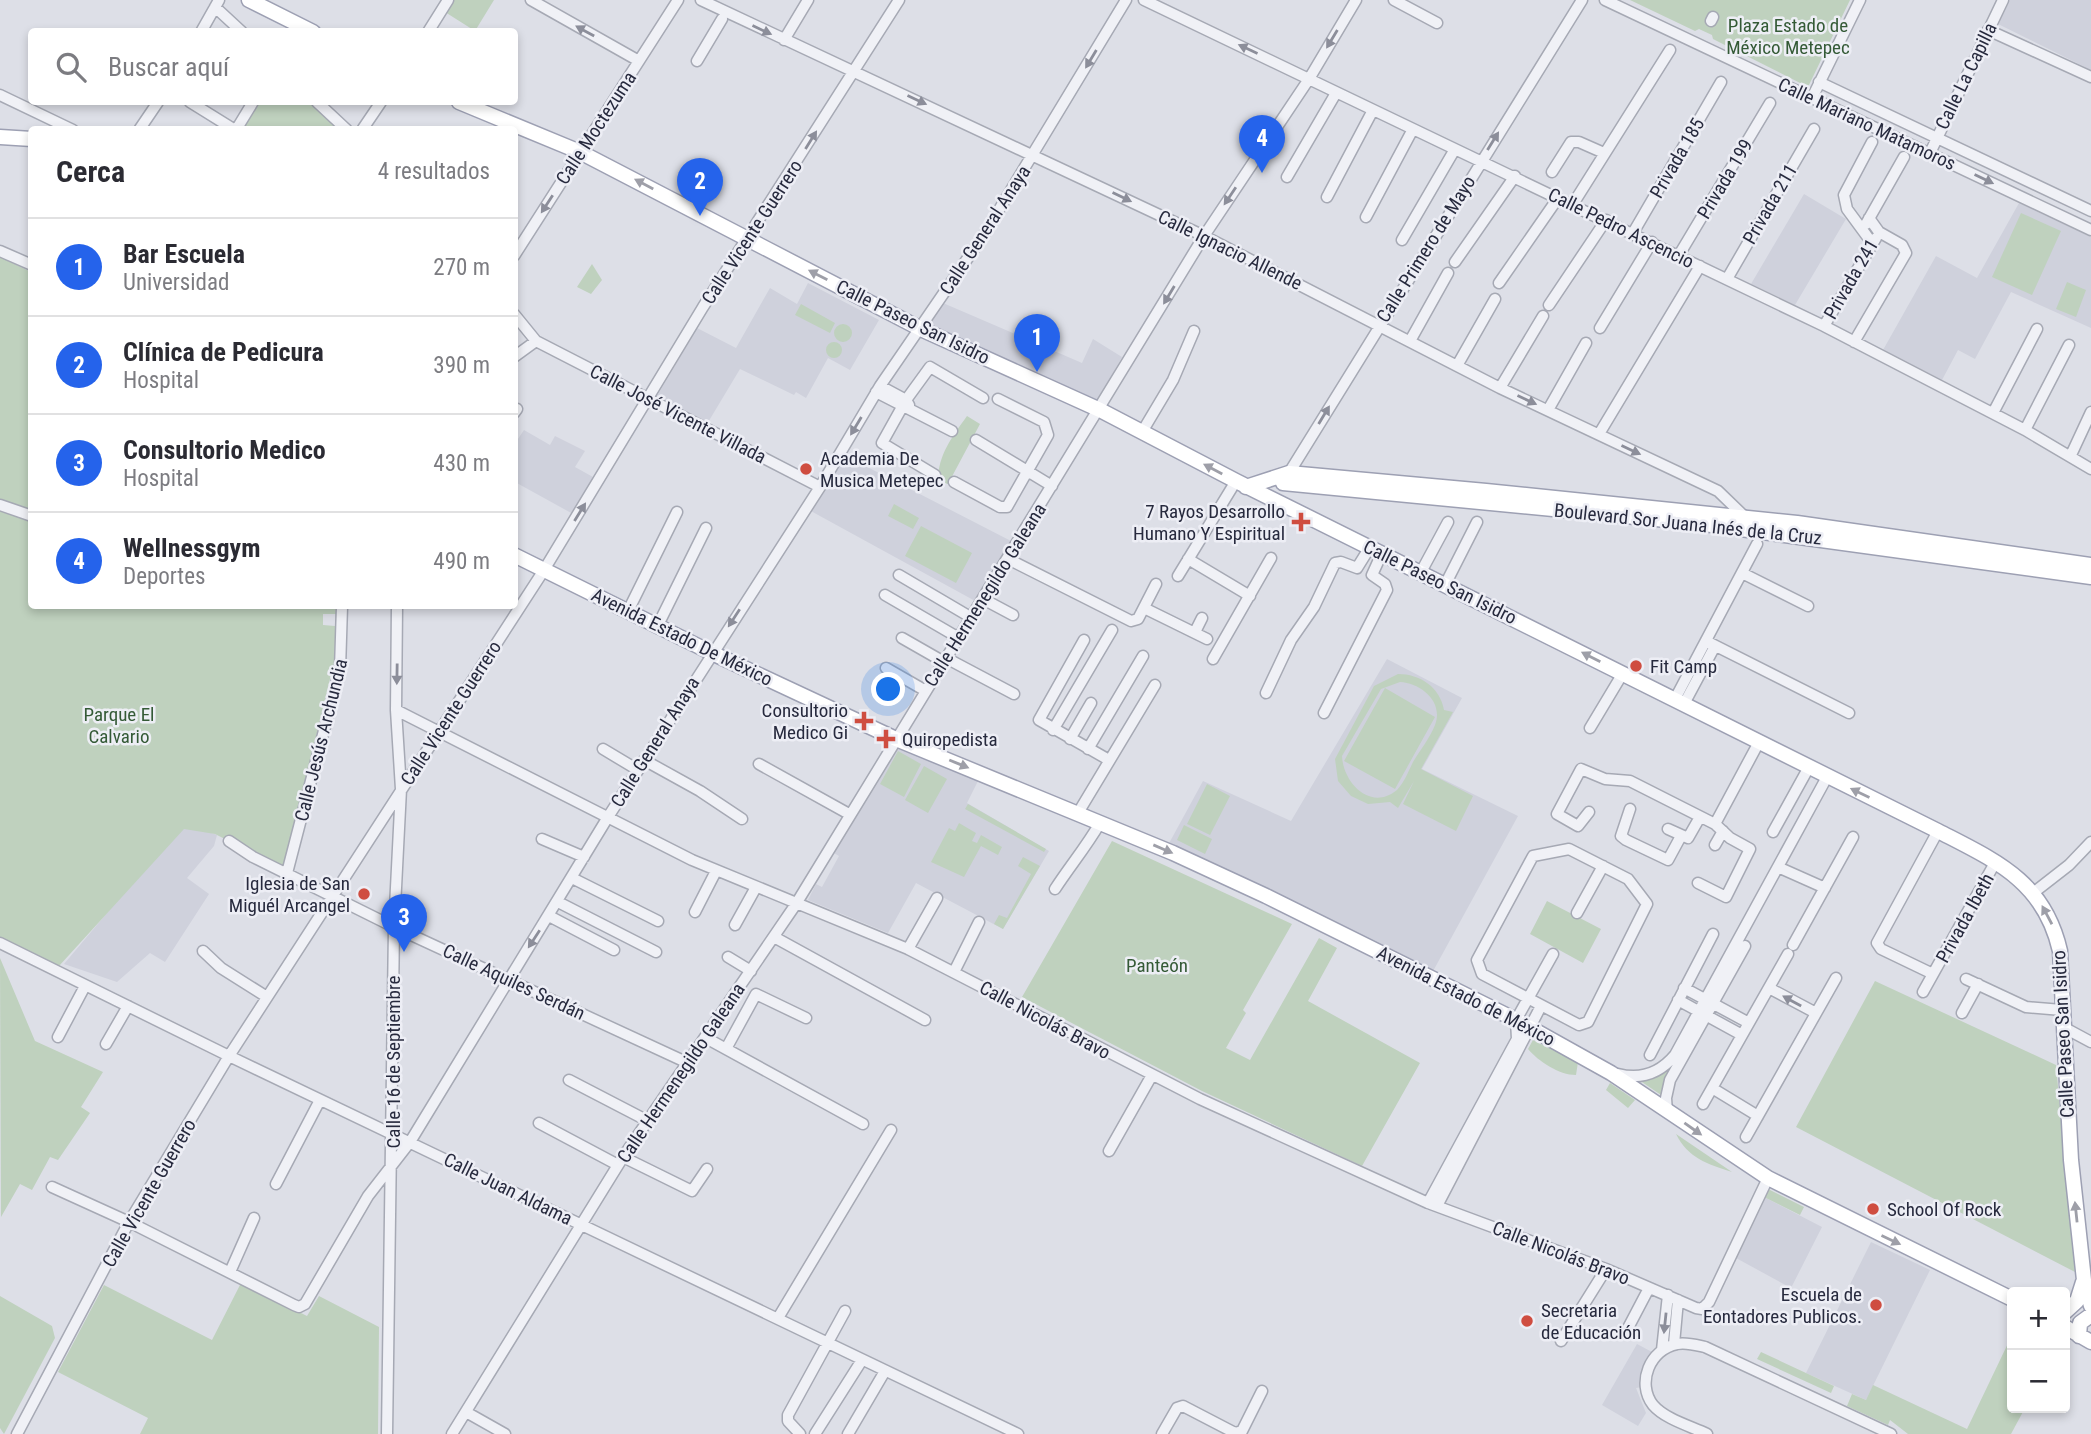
<!DOCTYPE html>
<html lang="es">
<head>
<meta charset="utf-8">
<style>
	:root { --surface:#fff; --page:#f7f7f7; --text:#2b2b33; --muted:#7c7c81; --line:#e1e1e2; --accent:#2563eb }
	body { margin:0; font-family:"Roboto Condensed",sans-serif; background:var(--page); color:var(--text) }
	.controls { position:absolute; right:21px; bottom:21px; display:grid; overflow:hidden; border-radius:7px; box-shadow:0 4px 10px #0003 }
	.controls button { width:63px; height:63px; display:grid; place-items:center; padding:0; border:0; border-bottom:2px solid var(--line); background:var(--surface); color:var(--text); font:35px sans-serif }
	.you { position:absolute; left:889px; top:690px; width:24px; height:24px; margin:-18px; border:5px solid #fff; border-radius:50%; background:#1a73e8; box-shadow:0 0 0 10px #1a73e833 }
	.badge { display:grid; place-items:center; width:46px; height:46px; border-radius:50%; background:var(--accent); color:#fff; font-size:23px; font-weight:700 }
	.pin { position:absolute; translate:-50% -58px; filter:drop-shadow(0 2px 4px #0008) }
	.pin::after { content:''; position:absolute; top:37px; width:24px; height:21px; background:inherit; clip-path:polygon(0 0,100% 0,50% 100%) }
	.list { margin:0; padding:0; list-style:none }
	h2 { display:flex; justify-content:space-between; align-items:center; height:91px; margin:0; padding:0 28px; font-size:30px }
	h2 small { font-size:23px; font-weight:400; color:var(--muted) }
	.list li { display:grid; grid-template-columns:46px 1fr auto; gap:21px; align-items:center; box-sizing:border-box; height:98px; padding:0 28px; border-top:2px solid var(--line) }
	.list b { display:block; font-size:26px; white-space:nowrap }
	.list p { margin:0; font-size:23px; white-space:nowrap; color:var(--muted) }
	.list em { font-size:23px; font-style:normal; color:var(--muted) }
	.icon { flex:none; width:38px; height:38px; fill:none; stroke:currentColor; stroke-width:2; stroke-linecap:round; stroke-linejoin:round }
	.map { position:relative; flex:none; width:2091px; height:1434px; overflow:hidden }
	.search { position:absolute; background:var(--surface); box-shadow:0 4px 10px #0003; left:28px; top:28px; width:490px; height:77px; display:flex; align-items:center; gap:18px; box-sizing:border-box; padding:0 24px; border-radius:7px; color:var(--muted); font-size:26px }
	.panel { position:absolute; background:var(--surface); box-shadow:0 4px 10px #0003; left:28px; top:126px; width:490px; height:483px; border-radius:7px }
	.map>svg:first-child { display:block }
</style>
</head>
<body>
<div class="map">
<svg width="2091" height="1434" viewBox="0 0 2091 1434">
	<rect width="100%" height="100%" fill="#dddfe7"/>
	<!-- built -->
	<path fill="#cfd1dc" d="M2010,0H2091V70L1998,24Z
		M1804,194L1846,219L1795,305L1751,284Z
		M2019,203L2091,237V328L2011,292L1975,359L1958,350L1942,380L1883,350L1936,256L1977,278Z
		M808,283L879,320L850,370L828,358L806,398L796,392L794,395L740,369L707,424L657,396L697,328L736,348L770,288L797,304Z
		M943,303L1082,363L1093,339L1122,357L1096,404L928,327Z
		M524,430L550,445L555,436L585,451L575,467L593,477L573,514L515,482L514,445Z
		M844,455L1011,541L977,602L809,510Z
		M1387,659L1462,698L1422,769L1518,816L1432,973L1167,847L1203,781L1291,821Z
		M898,746L979,779L967,803L1049,851L1003,929L916,883L888,933L808,900L816,884L822,887L839,856L834,853Z
		M194,826L217,835L214,846L187,878L209,894L165,962L150,953L117,982L64,964L166,843L184,828Z
		M1764,1197L1822,1227L1791,1288L1736,1258Z
		M1871,1242L1930,1270L1866,1400L1806,1373Z
		M1637,1344L1652,1352L1642,1387L1636,1388L1646,1413L1638,1426L1602,1405Z"/>
	<!-- green -->
	<path fill="#bfd1be" fill-rule="evenodd" d="M453,0H494L475,31L445,12Z
		M1630,0H1850L1808,87L1713,39L1712,35L1699,29L1695,31Z
		M255,102H318L350,129L240,130Z
		M2021,213L2061,231L2032,295L1992,277Z
		M0,257L31,272L32,606H335L336,614H323V625L335,626L337,650L284,869L215,834L184,829L59,966L0,940Z
		M592,264L602,280L591,294L577,287Z
		M2067,282L2086,290L2076,317L2056,309Z
		M801,304L835,323L830,333L795,315Z
		M834 333a9 9 0 1 1 18 0a9 9 0 1 1-18 0Z
		M826 350a8 8 0 1 1 16 0a8 8 0 1 1-16 0Z
		M967,416L980,424L948,484L938,481C938,455 952,437 967,416Z
		M894,504L919,518L913,529L888,516Z
		M921,526L972,553L956,583L905,556Z
		M1398,674C1420,674 1440,687 1444,710L1453,712L1421,769L1473,796L1456,831L1403,804L1414,781L1398,808L1390,802L1368,804L1351,796L1338,781L1335,759L1374,686ZM1400,682C1421,683 1444,702 1435,725C1430,738 1420,750 1413,762C1409,770 1404,783 1397,790C1370,812 1343,782 1342,756L1381,689Z
		M1385,688L1435,717L1395,789L1344,761Z
		M898,751L921,764L904,797L880,784Z
		M924,766L947,779L928,813L905,800Z
		M1207,784L1230,796L1210,835L1187,824Z
		M968,804L1046,849L1044,852L965,809Z
		M959,823L976,833L972,841L977,843L981,835L1002,847L998,855L981,846L964,877L931,862L949,828L955,831Z
		M1184,825L1212,839L1205,854L1177,840Z
		M1112,841L1292,924L1243,1010L1246,1013L1226,1048L1250,1060L1319,938L1337,948L1308,1001L1420,1063L1362,1166L1202,1091L1022,997Z
		M1023,857L1040,866L1003,929L994,924L999,915L1007,918L1031,874L1018,866Z
		M1547,901L1601,929L1583,963L1530,934Z
		M0,958L35,1041L103,1072L81,1107L90,1113L58,1160L50,1157L32,1190L20,1184L1,1217Z
		M1875,981L2056,1065L2075,1272L1796,1127Z
		M1533,1040L1578,1062L1576,1075C1559,1075 1538,1061 1528,1049Z
		M1670,1066L1664,1097L1639,1080Z
		M1610,1083L1635,1100L1628,1108L1606,1090Z
		M1676,1134L1732,1172C1707,1164 1688,1158 1676,1134Z
		M1768,1189L1804,1207L1800,1215L1764,1197Z
		M241,1283L307,1316L319,1296L379,1327L378,1434H140L148,1418L58,1372L104,1285L212,1340Z
		M0,1296L52,1326L55,1338L4,1434L0,1428Z
		M2012,1335V1408H2025L2011,1434H1908L1890,1420L1888,1425L1847,1406L1852,1394L1866,1400L1873,1385L1967,1429Z
		M1761,1352L1834,1386L1831,1393L1757,1359Z"/>
	<g fill="none" stroke-linecap="round" stroke-linejoin="round">
		<defs>
			<path id="minor" d="M531,0L639,61
				M701,0L1204,236L1500,388L1718,491L1747,519
				M1144,0L1824,326L2025,430L2091,469
				M1394,0L1437,23
				M1605,0L2091,230
				M215,7L242,32
				M1711,21L1713,17
				M1988,30L2091,77
				M201,32L219,0
				M428,32L448,0
				M784,40L808,0
				M697,61L722,19
				M1819,82L2091,211
				M0,95L73,130
				M1812,98L1860,0
				M190,102L235,130
				M317,102L347,130
				M139,130L158,102
				M236,130L253,102
				M362,130L381,102
				M1930,153L2003,0
				M1552,172L1571,142H1579L1604,153
				M1287,177L1336,93
				M1327,197L1373,110
				M1573,204L1670,50
				M1366,217L1413,129
				M1866,224L1904,157
				M1633,233L1721,82
				M1402,240L1455,149
				M1872,243L1847,209L1844,195L1872,142
				M0,251L32,265
				M1679,255L1770,103
				M514,256L678,0
				M1455,262L1515,176
				M1727,279L1814,129
				M1499,283L1558,198
				M1549,305L1606,220
				M514,314L536,341L820,487
				M1824,326L1876,238
				M1600,328L1652,242
				M1410,341L1448,273
				M1854,342L1906,253L1902,245L1879,232L1869,218
				M514,357L536,341
				M1458,364L1495,299
				M880,386L906,400L909,405
				M1500,388L1543,316
				M876,392L952,431
				M1548,410L1586,343
				M514,413L517,409
				M1993,413L2037,329
				M2025,430L2069,345
				M1142,432L1173,380L1194,331
				M1599,434L1700,266
				M976,440L1052,486
				M2071,455L2091,412
				M1289,473L1582,0
				M935,475L882,443L906,400L930,367L983,398
				M954,482L1000,507H1007L1048,435L1044,422L998,399
				M0,505L32,516
				M1008,559L1131,621L1138,619L1156,584
				M1188,559L1250,596
				M1421,572L1448,522
				M1742,573L1808,606
				M899,575L972,618
				M1178,576L1236,481
				M1445,585L1477,522
				M885,595L959,638
				M983,599L1013,615
				M1144,608L1207,639
				M628,611L677,512
				M658,625L706,528
				M1195,632L1202,618
				M902,638L944,662
				M1084,640L1039,720L1109,760
				M1706,641L1849,713
				M946,658L1014,694
				M1213,659L1271,558
				M886,668L926,691
				M1266,693L1291,640L1314,607L1335,563L1341,562L1357,568L1370,547
				M1675,699L1757,544
				M1684,704L1715,646
				M396,710L692,860L908,949L1200,1099L1428,1203L1606,1269L1696,1308L1702,1309L1709,1302L1768,1178
				M1324,713L1387,590L1385,584L1372,575L1382,553
				M1590,728L1623,673
				M1053,730L1112,630
				M1070,739L1091,703
				M603,749L638,770
				M1088,749L1143,656
				M644,760L700,791L742,819
				M759,764L849,814
				M1630,809L1621,836L1626,840L1668,860L1681,836
				M1589,812L1578,826L1557,814L1581,769L1605,779L1630,781L1715,824L1730,838L1750,849L1726,897L1698,883
				M1078,813L1155,685
				M1715,824L1759,742
				M1668,829L1688,838L1700,817
				M1773,832L1809,767
				M542,839L584,857
				M229,841L253,857L394,927L688,1063
				M1715,845L1723,831
				M1569,849L1628,879L1647,904L1588,1022L1579,1025L1482,974L1477,960L1533,856Z
				M1780,868L1825,888
				M287,873L340,669L342,606
				M572,878L658,921
				M1055,889C1070,866 1086,847 1100,823
				M2033,893L2069,865L2091,842
				M558,902L656,952
				M695,912L716,871
				M1577,913L1603,866
				M549,916L614,950
				M735,925L755,889
				M774,937L925,1020
				M0,943L229,1056L1018,1434
				M1793,945L1853,837
				M908,949L937,898
				M203,951L221,968L267,997
				M728,957L751,971
				M954,972L979,922
				M1933,974L1881,949L1877,943L1938,831
				M1966,979L2026,1007L2062,1010
				M1684,988L1749,1023
				M1769,988L1816,1013
				M1923,992L1996,861
				M1678,1000L1742,1035
				M1962,1013L1978,984
				M2063,1027L2091,1042
				M58,1037L85,986
				M706,1038L863,1124
				M106,1044L128,1006
				M727,1047L756,994L806,1018
				M1650,1055L1713,934
				M1618,1074C1641,1080 1660,1073 1675,1055L1827,777
				M569,1080L648,1121
				M1712,1088L1758,1116
				M1703,1104L1788,954
				M1667,1112L1666,1098L1670,1080L1745,946
				M539,1123L618,1165
				M1746,1137L1836,978
				M1109,1151L1152,1075
				M623,1157L692,1191L707,1169
				M276,1184L320,1100
				M52,1187L129,1222
				M1428,1203L1517,1039L1516,1020L1553,954
				M1437,1206L1541,1006
				M137,1226L294,1305L299,1307L305,1304L368,1196L410,1142L608,817L820,487L880,386L985,233L1126,0
				M230,1272L254,1218
				M778,1318L891,1130
				M1628,1328L1649,1288
				M1561,1341L1606,1269
				M1674,1344L1678,1300
				M1662,1350L1668,1295
				M466,1412L505,1434
				M17,1434L129,1222L229,1056L544,570L703,307L899,0
				M387,1434L394,927L401,789L396,710L397,606
				M452,1434L623,1157L796,904L1204,236L1309,79L1356,0
				M800,1434L788,1421V1415L845,1311
				M815,1434L862,1360
				M848,1434L885,1371
				M1162,1434L1177,1408L1183,1406L1235,1433L1242,1431L1262,1391
				M1707,1434C1690,1426 1665,1419 1653,1405C1636,1383 1650,1349 1677,1344C1686,1342 1696,1345 1705,1347L1891,1434"/>
			<path id="major" d="M249,0L313,32
				M459,102L580,152L921,329L1100,410L1236,481L1938,831C1996,861 2044,881 2060,951L2071,1160L2084,1280L2091,1306
				M0,137L32,139
				M1283,483L1697,523L2091,577
				M1246,487L1289,473L1486,491L1797,523L2091,565
				M514,555L712,653L896,739L1173,853L1266,896L1516,1020L1611,1073L1768,1178L2012,1299
				M2065,1312L2077,1301L2083,1282
				M2065,1327L2091,1342
				M2079,1336L2080,1323L2091,1315"/>
		</defs>
		<!-- minor casing -->
		<use href="#minor" stroke="#a6a9b4" stroke-width="13"/>
		<!-- major casing -->
		<use href="#major" stroke="#9da0b3" stroke-width="17"/>
		<!-- minor -->
		<use href="#minor" stroke="#f0f1f6" stroke-width="10"/>
		<!-- major -->
		<use href="#major" stroke="#fff" stroke-width="14"/>
	</g>
	<!-- one-way arrows -->
	<defs><path id="oneway-solid" d="M-6-.8H1V-3.2L6.5 0L1 3.2V.8H-6Z" transform="scale(1.75)"/></defs>
	<g fill="#8c8e9a">
		<use href="#oneway-solid" transform="translate(762 30) rotate(25)"/>
		<use href="#oneway-solid" transform="translate(585 31) rotate(-151)"/>
		<use href="#oneway-solid" transform="translate(1332 39) rotate(121)"/>
		<use href="#oneway-solid" transform="translate(1248 49) rotate(-155)"/>
		<use href="#oneway-solid" transform="translate(1091 59) rotate(121)"/>
		<use href="#oneway-solid" transform="translate(917 100) rotate(25)"/>
		<use href="#oneway-solid" transform="translate(811 140) rotate(-58)"/>
		<use href="#oneway-solid" transform="translate(1493 141) rotate(-58)"/>
		<use href="#oneway-solid" transform="translate(1984 179) rotate(26)"/>
		<use href="#oneway-solid" transform="translate(1230 196) rotate(124)"/>
		<use href="#oneway-solid" transform="translate(1122 197) rotate(26)"/>
		<use href="#oneway-solid" transform="translate(547 204) rotate(123)"/>
		<use href="#oneway-solid" transform="translate(1169 295) rotate(121)"/>
		<use href="#oneway-solid" transform="translate(1527 400) rotate(25)"/>
		<use href="#oneway-solid" transform="translate(1324 415) rotate(-59)"/>
		<use href="#oneway-solid" transform="translate(856 426) rotate(121)"/>
		<use href="#oneway-solid" transform="translate(1631 450) rotate(25)"/>
		<use href="#oneway-solid" transform="translate(580 512) rotate(-58)"/>
		<use href="#oneway-solid" transform="translate(734 618) rotate(123)"/>
		<use href="#oneway-solid" transform="translate(397 674) rotate(91)"/>
		<use href="#oneway-solid" transform="translate(534 939) rotate(123)"/>
		<use href="#oneway-solid" transform="translate(1792 1001) rotate(-151)"/>
		<use href="#oneway-solid" transform="translate(1665 1323) rotate(96)"/>
	</g>
	<g fill="#9e9fa8">
		<use href="#oneway-solid" transform="translate(644 184) rotate(-152)"/>
		<use href="#oneway-solid" transform="translate(818 275) rotate(-153)"/>
		<use href="#oneway-solid" transform="translate(1213 469) rotate(-152)"/>
		<use href="#oneway-solid" transform="translate(1591 657) rotate(-153)"/>
		<use href="#oneway-solid" transform="translate(959 764) rotate(22)"/>
		<use href="#oneway-solid" transform="translate(1860 793) rotate(-154)"/>
		<use href="#oneway-solid" transform="translate(1163 849) rotate(23)"/>
		<use href="#oneway-solid" transform="translate(2047 915) rotate(-118)"/>
		<use href="#oneway-solid" transform="translate(1693 1129) rotate(35)"/>
		<use href="#oneway-solid" transform="translate(2076 1212) rotate(-96)"/>
		<use href="#oneway-solid" transform="translate(1891 1240) rotate(25)"/>
	</g>
	<!-- markers -->
	<g fill="#cf4d40" stroke="#edeef5" stroke-width="2.5">
		<circle cx="806" cy="469" r="7"/>
		<path d="M1297.5 511.5h7v7h7v7h-7v7h-7v-7h-7v-7h7z"/>
		<circle cx="1636" cy="666" r="7"/>
		<path d="M860.5 710.5h7v7h7v7h-7v7h-7v-7h-7v-7h7z"/>
		<path d="M882.5 728.5h7v7h7v7h-7v7h-7v-7h-7v-7h7z"/>
		<circle cx="364" cy="894" r="7"/>
		<circle cx="1873" cy="1209" r="7"/>
		<circle cx="1876" cy="1305" r="7"/>
		<circle cx="1527" cy="1321" r="7"/>
	</g>
	<g text-anchor="middle" dominant-baseline="central" stroke-width="5" stroke-linejoin="round" paint-order="stroke">
		<!-- park labels -->
		<g font-size="19" fill="#345a36" stroke="#edeef5">
			<text x="1788" y="25">Plaza Estado de<tspan x="1788" dy="22">México Metepec</tspan></text>
			<text x="119" y="714">Parque El<tspan x="119" dy="22">Calvario</tspan></text>
			<text x="1157" y="965">Panteón</text>
		</g>
		<!-- street labels -->
		<g font-size="19" fill="#272a3e" stroke="#edeef5">
			<text transform="translate(1966 76) rotate(-64)">Calle La Capilla</text>
			<text transform="translate(1867 124) rotate(25)">Calle Mariano Matamoros</text>
			<text transform="translate(596 128) rotate(-57)">Calle Moctezuma</text>
			<text transform="translate(1677 158) rotate(-60)">Privada 185</text>
			<text transform="translate(1725 179) rotate(-59)">Privada 199</text>
			<text transform="translate(1770 204) rotate(-60)">Privada 211</text>
			<text transform="translate(1621 228) rotate(26)">Calle Pedro Ascencio</text>
			<text transform="translate(985 230) rotate(-57)">Calle General Anaya</text>
			<text transform="translate(752 232) rotate(-57)">Calle Vicente Guerrero</text>
			<text transform="translate(1426 249) rotate(-58)">Calle Primero de Mayo</text>
			<text transform="translate(1230 250) rotate(26)">Calle Ignacio Allende</text>
			<text transform="translate(1851 279) rotate(-60)">Privada 241</text>
			<text transform="translate(913 322) rotate(26)">Calle Paseo San Isidro</text>
			<text transform="translate(678 414) rotate(27)">Calle José Vicente Villada</text>
			<text transform="translate(1688 524) rotate(6)">Boulevard Sor Juana Inés de la Cruz</text>
			<text transform="translate(1440 582) rotate(26)">Calle Paseo San Isidro</text>
			<text transform="translate(985 595) rotate(-58)">Calle Hermenegildo Galeana</text>
			<text transform="translate(682 637) rotate(26)">Avenida Estado De México</text>
			<text transform="translate(451 713) rotate(-57)">Calle Vicente Guerrero</text>
			<text transform="translate(321 740) rotate(-76)">Calle Jesús Archundia</text>
			<text transform="translate(655 742) rotate(-58)">Calle General Anaya</text>
			<text transform="translate(1965 918) rotate(-61)">Privada Ibeth</text>
			<text transform="translate(514 982) rotate(25)">Calle Aquiles Serdán</text>
			<text transform="translate(1466 996) rotate(27)">Avenida Estado de México</text>
			<text transform="translate(1045 1020) rotate(28)">Calle Nicolás Bravo</text>
			<text transform="translate(2063 1034) rotate(-93)">Calle Paseo San Isidro</text>
			<text transform="translate(393 1062) rotate(-90)">Calle 16 de Septiembre</text>
			<text transform="translate(681 1073) rotate(-56)">Calle Hermenegildo Galeana</text>
			<text transform="translate(508 1189) rotate(26)">Calle Juan Aldama</text>
			<text transform="translate(149 1193) rotate(-60)">Calle Vicente Guerrero</text>
			<text transform="translate(1561 1253) rotate(21)">Calle Nicolás Bravo</text>
		</g>
		<!-- poi labels -->
		<g font-size="19" fill="#272a3e" stroke="#edeef5" text-anchor="start">
			<text x="820" y="458">Academia De<tspan x="820" dy="22">Musica Metepec</tspan></text>
			<text x="1285" y="511" text-anchor="end">7 Rayos Desarrollo<tspan x="1285" dy="22">Humano Y Espiritual</tspan></text>
			<text x="1650" y="666">Fit Camp</text>
			<text x="848" y="710" text-anchor="end">Consultorio<tspan x="848" dy="22">Medico Gi</tspan></text>
			<text x="902" y="739">Quiropedista</text>
			<text x="350" y="883" text-anchor="end">Iglesia de San<tspan x="350" dy="22">Miguél Arcangel</tspan></text>
			<text x="1887" y="1209">School Of Rock</text>
			<text x="1862" y="1294" text-anchor="end">Escuela de<tspan x="1862" dy="22">Eontadores Publicos.</tspan></text>
			<text x="1541" y="1310">Secretaria<tspan x="1541" dy="22">de Educación</tspan></text>
		</g>
	</g>
</svg>
<div class="controls">
<button>+</button>
<button>−</button>
</div>
<div class="you"></div>
<div class="pin badge" style="left:1037px;top:372px">1</div>
<div class="pin badge" style="left:700px;top:216px">2</div>
<div class="pin badge" style="left:404px;top:952px">3</div>
<div class="pin badge" style="left:1262px;top:173px">4</div>
<div class="search"><svg class="icon" aria-label="search" viewBox="0 0 24 24"><circle cx="10" cy="10" r="6"/><path d="M15 15l6 6"/></svg>Buscar aquí</div>
<section class="panel">
<h2>Cerca<small>4 resultados</small></h2>
<ul class="list">
<li><span class="badge">1</span><div><b>Bar Escuela</b><p>Universidad</p></div><em>270 m</em></li>
<li><span class="badge">2</span><div><b>Clínica de Pedicura</b><p>Hospital</p></div><em>390 m</em></li>
<li><span class="badge">3</span><div><b>Consultorio Medico</b><p>Hospital</p></div><em>430 m</em></li>
<li><span class="badge">4</span><div><b>Wellnessgym</b><p>Deportes</p></div><em>490 m</em></li>
</ul>
</section>
</div>
</body>
</html>
